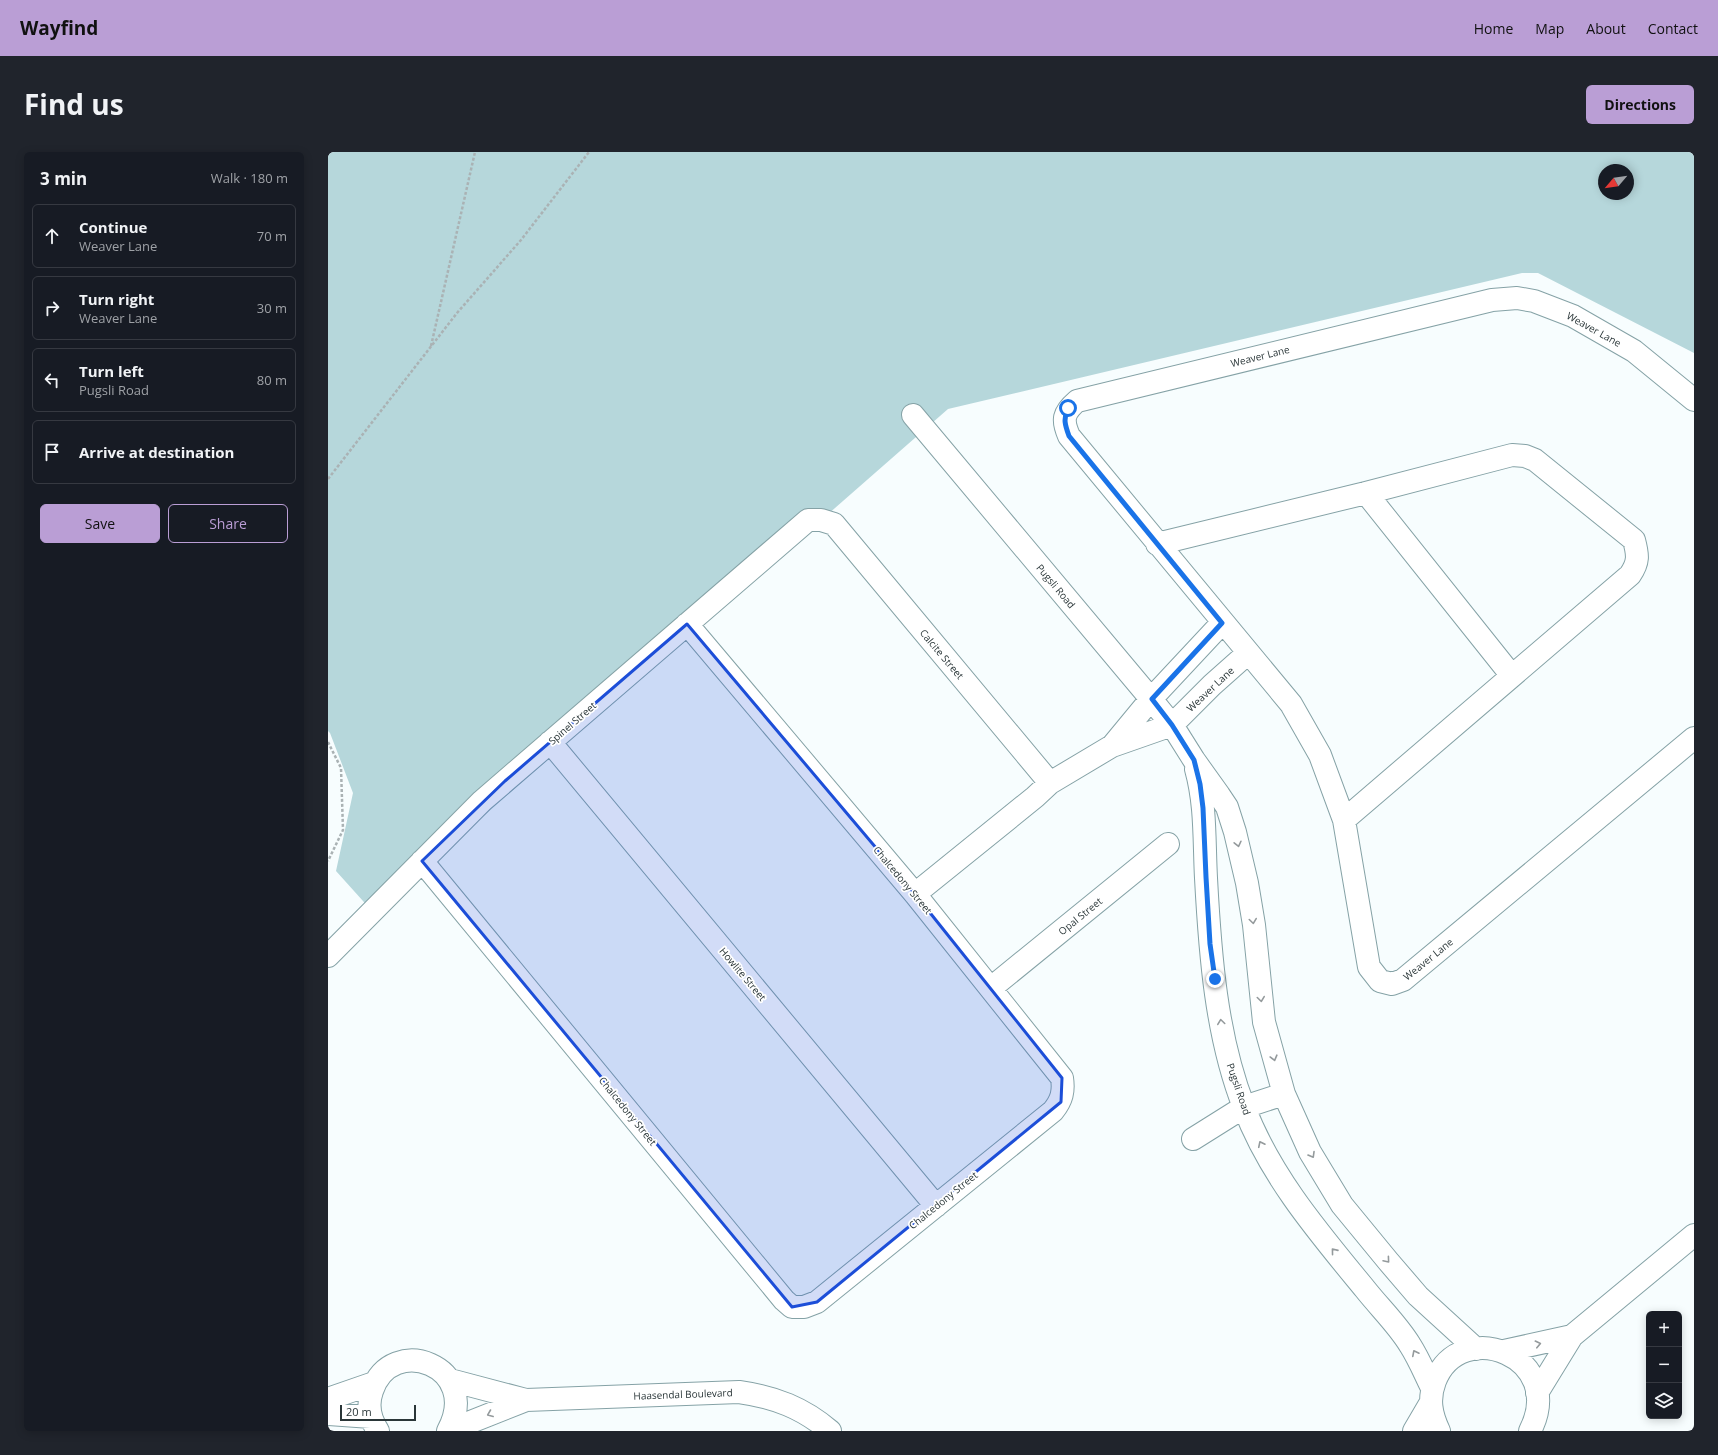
<!DOCTYPE html>
<html lang="en">
<head>
<meta charset="utf-8">
<style>
	:root { --surface:#171b24; --page:#20242c; --text:#f1f3f6; --muted:#9ea1a6; --line:#363941; --accent:#ba9ed5 }
	body { margin:0; font-family:"Open Sans",sans-serif; background:var(--page); color:var(--text) }
	.controls { position:absolute; right:12px; bottom:12px; display:grid; overflow:hidden; border-radius:6px; box-shadow:0 2px 10px #0003 }
	.controls button { width:36px; height:36px; display:grid; place-items:center; padding:0; border:0; border-bottom:1px solid var(--line); background:var(--surface); color:var(--text); font:20px sans-serif }
	.compass { position:absolute; left:1270px; top:12px; width:36px; height:36px; border-radius:50%; background:var(--surface); box-shadow:0 2px 10px #0003; rotate:241deg }
	.scale { position:absolute; left:12px; bottom:10px; width:76px; box-sizing:border-box; padding-left:4px; border:2px solid #2a3638; border-top:0; font-size:11px; line-height:14px; white-space:nowrap; color:#2a3638; -webkit-text-stroke:3px #fff; paint-order:stroke }
	.stop { position:absolute; width:12px; height:12px; margin:-9px; border:3px solid #1a73e8; border-radius:50%; background:#fff }
	.stop.end { background:#1a73e8; border-color:#fff; box-shadow:0 1px 4px #0008 }
	.list { margin:0; padding:0; list-style:none }
	h2 { display:flex; justify-content:space-between; align-items:center; height:52px; margin:0; padding:0 16px; font-size:17px }
	h2 small { font-size:13px; font-weight:400; color:var(--muted) }
	.list li { display:grid; grid-template-columns:26px 1fr auto; gap:12px; align-items:center; box-sizing:border-box; height:64px; margin:0 8px 8px; padding:0 8px; border:1px solid var(--line); border-radius:6px }
	.list b { display:block; font-size:15px; white-space:nowrap }
	.list p { margin:0; font-size:13px; white-space:nowrap; color:var(--muted) }
	.list em { font-size:13px; font-style:normal; color:var(--muted) }
	.actions { display:flex; gap:8px; padding:12px 16px }
	.actions a { flex:1; padding:9px 0; border:1px solid var(--accent); border-radius:6px; text-align:center; font-size:14px; color:var(--accent) }
	.actions .main { background:var(--accent); color:#111 }
	.icon { flex:none; width:22px; height:22px; fill:none; stroke:currentColor; stroke-width:2; stroke-linecap:round; stroke-linejoin:round }
	.map { position:relative; flex:none; width:1366px; height:1279px; overflow:hidden; border-radius:6px }
	header { display:flex; align-items:center; gap:24px; box-sizing:border-box; height:56px; padding:0 20px; background:var(--accent); color:#111 }
	header strong { font-size:19px }
	nav { display:flex; gap:22px; margin-inline-start:auto; font-size:14px }
	.intro { display:flex; align-items:center; justify-content:space-between; box-sizing:border-box; height:96px; padding:0 24px }
	h1 { margin:0; font-size:28px }
	.button { padding:10px 18px; border-radius:6px; background:var(--accent); color:#111; font-size:14px; font-weight:700 }
	main { display:flex; gap:24px; padding:0 24px }
	aside { flex:1; background:var(--surface); border-radius:6px; box-shadow:0 2px 10px #0003 }
	.map>svg:first-child { display:block }
</style>
</head>
<body>
<header>
<strong>Wayfind</strong>
<nav><a>Home</a><a>Map</a><a>About</a><a>Contact</a></nav>
</header>
<div class="intro"><h1>Find us</h1><a class="button">Directions</a></div>
<main>
<aside>
<h2>3 min<small>Walk · 180 m</small></h2>
<ul class="list">
<li><svg class="icon" aria-label="ahead" viewBox="0 0 24 24"><path d="M12 20V5M6 11l6-6 6 6"/></svg><div><b>Continue</b><p>Weaver Lane</p></div><em>70 m</em></li>
<li><svg class="icon" aria-label="right" viewBox="0 0 24 24"><path d="M7 20v-9h11M14 6l5 5-5 5"/></svg><div><b>Turn right</b><p>Weaver Lane</p></div><em>30 m</em></li>
<li><svg class="icon" aria-label="left" viewBox="0 0 24 24"><path d="M17 20v-9H6M10 6l-5 5 5 5"/></svg><div><b>Turn left</b><p>Pugsli Road</p></div><em>80 m</em></li>
<li><svg class="icon" aria-label="arrive" viewBox="0 0 24 24"><path d="M6 21V4h12l-3 4 3 4H6"/></svg><div><b>Arrive at destination</b></div></li>
</ul>
<div class="actions"><a class="main">Save</a><a>Share</a></div>
</aside>
<div class="map">
<svg width="1366" height="1279" viewBox="0 0 1366 1279">
	<rect width="100%" height="100%" fill="#f7fdfe"/>
	<!-- green -->
	<path fill="#b6d7db" fill-rule="evenodd" d="M0,0H1366V201L1210,121H1194L620,257L87,724L44,759L8,719L25,641L2,581L0,579ZM1276,18H1300V42H1276Z"/>
	<g fill="none" stroke-linecap="round" stroke-linejoin="round">
		<defs>
			<path id="minor" d="M1366,248L1306,199L1245,164L1206,149L1189,146L1164,148L749,249C735,261 734,268 741,284L963,552L992,603L1016,668L1041,815L1052,829L1064,832L1075,828L1366,586
				M585,263L823,547L844,573L866,608L891,643L899,655L907,680L919,731L926,773L936,870L956,942L982,1000L1014,1053L1060,1109L1090,1144L1148,1197
				M1038,341L1184,524
				M829,392L1038,341L1184,303L1197,304L1207,308L1306,388C1310,403 1311,410 1302,423L1016,668
				M222,590L608,1054
				M785,593L823,547L894,471
				M868,617C878,653 876,689 878,726C882,801 888,884 916,955C942,1024 991,1081 1037,1137C1052,1156 1070,1173 1082,1193C1091,1207 1097,1222 1104,1236
				M94,709L456,1148L464,1155H476L489,1150L725,959C734,948 736,939 734,926L587,742L359,472
				M587,742L707,645L722,631L784,594L844,573L884,533L920,501
				M0,804L154,649L480,368H493L506,372L722,631
				M663,836L840,692
				M865,987L916,955L956,942
				M1176,1199L1244,1184
				M122,1228L198,1248L411,1240C447,1245 475,1256 502,1279
				M1209,1241L1244,1184L1366,1083
				M0,1247L46,1231
				M0,1262L43,1265
				M50,1279C42,1267 39,1253 44,1239C63,1180 155,1214 120,1279
				M120,1279L198,1248
				M1086,1279L1103,1250
				M1111,1279C1103,1262 1100,1247 1107,1229C1133,1163 1240,1205 1202,1279"/>
		</defs>
		<!-- minor casing -->
		<use href="#minor" stroke="#85a2a6" stroke-width="24"/>
		<!-- path -->
		<path stroke="#aab2b4" stroke-width="2.5" stroke-dasharray="3 2" stroke-linecap="butt" d="M103,194L147,0
			M0,327L129,161L193,88L261,0
			M0,590L13,616L15,678L0,709"/>
		<!-- minor -->
		<use href="#minor" stroke="#fff" stroke-width="22"/>
	</g>
	<!-- one-way arrows -->
	<defs><path id="oneway-chevron" d="M-2-3.5L2.5 0L-2 3.5" fill="none" stroke-width="1.6" stroke-linecap="round" stroke-linejoin="round"/></defs>
	<g stroke="#949a9c">
		<use href="#oneway-chevron" transform="translate(910 692) rotate(77)"/>
		<use href="#oneway-chevron" transform="translate(925 769) rotate(82)"/>
		<use href="#oneway-chevron" transform="translate(933 847) rotate(82)"/>
		<use href="#oneway-chevron" transform="translate(893 870) rotate(-98)"/>
		<use href="#oneway-chevron" transform="translate(946 906) rotate(75)"/>
		<use href="#oneway-chevron" transform="translate(933 992) rotate(-116)"/>
		<use href="#oneway-chevron" transform="translate(984 1003) rotate(60)"/>
		<use href="#oneway-chevron" transform="translate(1006 1099) rotate(-129)"/>
		<use href="#oneway-chevron" transform="translate(1059 1108) rotate(50)"/>
		<use href="#oneway-chevron" transform="translate(1210 1192) rotate(-13)"/>
		<use href="#oneway-chevron" transform="translate(1087 1201) rotate(-117)"/>
		<use href="#oneway-chevron" transform="translate(162 1262) rotate(158)"/>
	</g>
	<g fill="none" stroke-linecap="round" stroke-linejoin="round">
		<!-- route -->
		<path stroke="#1a73e8" stroke-width="5" d="M740,256C735,267 737,273 741,284L894,471L824,547L844,573L866,608L872,632L875,656L878,725L882,792L887,827"/>
	</g>
	<!-- marked area -->
	<path fill="#1d4ed8" fill-opacity="0.2" stroke="#1d4ed8" stroke-width="3" stroke-linejoin="round" d="M359,472L587,742L734,926L733,950L489,1150L464,1155L94,709L177,629Z"/>
	<g text-anchor="middle" dominant-baseline="central" stroke-width="3.5" stroke-linejoin="round" paint-order="stroke">
		<!-- street labels -->
		<g font-size="10" fill="#2a3638" stroke="#fff">
			<text transform="translate(1266 177) rotate(29)">Weaver Lane</text>
			<text transform="translate(932 204) rotate(-14)">Weaver Lane</text>
			<text transform="translate(728 434) rotate(50)">Pugsli Road</text>
			<text transform="translate(614 502) rotate(50)">Calcite Street</text>
			<text transform="translate(882 537) rotate(-43)">Weaver Lane</text>
			<text transform="translate(244 571) rotate(-41)">Spinel Street</text>
			<text transform="translate(575 728) rotate(50)">Chalcedony Street</text>
			<text transform="translate(752 764) rotate(-39)">Opal Street</text>
			<text transform="translate(1100 807) rotate(-39)">Weaver Lane</text>
			<text transform="translate(415 822) rotate(50)">Howlite Street</text>
			<text transform="translate(911 937) rotate(71)">Pugsli Road</text>
			<text transform="translate(300 959) rotate(51)">Chalcedony Street</text>
			<text transform="translate(615 1048) rotate(-39)">Chalcedony Street</text>
			<text transform="translate(355 1242) rotate(-2)">Haasendal Boulevard</text>
		</g>
	</g>
</svg>
<div class="controls">
<button>+</button>
<button>−</button>
<button><svg class="icon" aria-label="layers" viewBox="0 0 24 24"><path d="M12 4l9 5-9 5-9-5zM3 14l9 5 9-5"/></svg></button>
</div>
<svg class="compass" viewBox="-18 -18 36 36"><path d="M0-13l5 13h-10z" fill="#e53935"/><path d="M0 13l5-13h-10z" fill="#9ea1a6"/></svg>
<div class="scale">20 m</div>
<div class="stop" style="left:740px;top:256px"></div>
<div class="stop end" style="left:887px;top:827px"></div>
</div>
</main>
</body>
</html>
